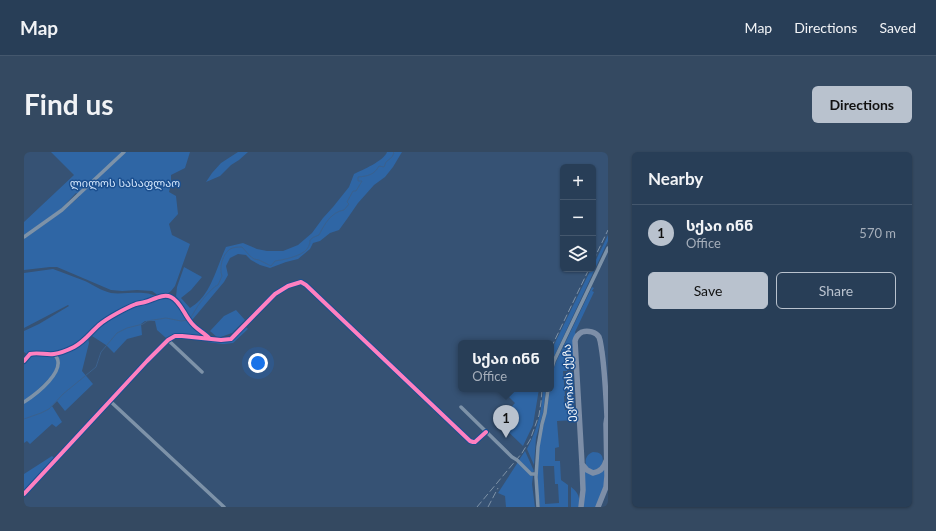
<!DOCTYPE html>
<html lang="en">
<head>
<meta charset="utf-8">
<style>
	:root { --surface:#283e57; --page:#344961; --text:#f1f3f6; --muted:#a5aeba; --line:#44576d; --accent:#b9c2ce }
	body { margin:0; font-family:Lato,"Noto Sans Georgian",sans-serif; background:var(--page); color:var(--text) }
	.controls { position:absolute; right:12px; top:12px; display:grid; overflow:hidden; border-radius:6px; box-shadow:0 1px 3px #0004 }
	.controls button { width:36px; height:36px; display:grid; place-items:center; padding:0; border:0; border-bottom:1px solid var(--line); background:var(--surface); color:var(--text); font:20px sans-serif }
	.you { position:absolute; left:234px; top:211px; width:14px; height:14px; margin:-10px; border:3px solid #fff; border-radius:50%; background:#1a73e8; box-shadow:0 0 0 6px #1a73e833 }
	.badge { display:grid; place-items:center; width:26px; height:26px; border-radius:50%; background:var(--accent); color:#111; font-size:13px; font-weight:700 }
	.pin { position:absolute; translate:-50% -33px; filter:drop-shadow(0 1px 2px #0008) }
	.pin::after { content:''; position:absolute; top:21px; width:14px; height:12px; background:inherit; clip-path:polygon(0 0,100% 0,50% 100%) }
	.popup { position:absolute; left:434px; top:188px; width:96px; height:52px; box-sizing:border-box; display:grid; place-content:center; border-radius:6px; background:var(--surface); filter:drop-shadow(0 1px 3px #0005); font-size:13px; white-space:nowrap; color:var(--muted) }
	.popup b { font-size:15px; color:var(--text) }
	.popup::after { content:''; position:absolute; left:50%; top:100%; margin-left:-8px; border:8px solid transparent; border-top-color:var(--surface) }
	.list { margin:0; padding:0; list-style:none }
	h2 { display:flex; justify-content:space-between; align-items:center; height:52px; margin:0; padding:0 16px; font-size:17px }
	h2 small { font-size:13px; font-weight:400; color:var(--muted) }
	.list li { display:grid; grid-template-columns:26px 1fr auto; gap:12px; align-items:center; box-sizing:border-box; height:56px; padding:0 16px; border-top:1px solid var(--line) }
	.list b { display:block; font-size:15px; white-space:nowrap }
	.list p { margin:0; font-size:13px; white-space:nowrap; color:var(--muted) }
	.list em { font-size:13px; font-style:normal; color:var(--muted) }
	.actions { display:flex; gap:8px; padding:12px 16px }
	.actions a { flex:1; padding:9px 0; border:1px solid var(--accent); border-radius:6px; text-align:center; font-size:14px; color:var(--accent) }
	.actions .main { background:var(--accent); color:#111 }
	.icon { flex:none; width:22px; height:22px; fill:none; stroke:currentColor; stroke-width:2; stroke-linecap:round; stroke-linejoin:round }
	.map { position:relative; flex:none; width:584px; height:355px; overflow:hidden; border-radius:6px }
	header { display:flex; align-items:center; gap:24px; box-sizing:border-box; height:56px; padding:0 20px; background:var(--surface); border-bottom:1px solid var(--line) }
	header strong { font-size:19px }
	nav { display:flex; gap:22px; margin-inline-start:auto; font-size:14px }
	.intro { display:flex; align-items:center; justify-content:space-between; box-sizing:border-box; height:96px; padding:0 24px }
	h1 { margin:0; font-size:28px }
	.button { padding:10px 18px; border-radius:6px; background:var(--accent); color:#111; font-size:14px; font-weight:700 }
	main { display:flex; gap:24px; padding:0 24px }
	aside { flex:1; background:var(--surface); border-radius:6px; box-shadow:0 1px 3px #0004 }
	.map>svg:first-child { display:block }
</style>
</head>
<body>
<header>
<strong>Map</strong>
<nav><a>Map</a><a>Directions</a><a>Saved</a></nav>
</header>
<div class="intro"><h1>Find us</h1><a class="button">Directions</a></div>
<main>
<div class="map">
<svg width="584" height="355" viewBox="0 0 584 355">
	<rect width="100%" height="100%" fill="#365274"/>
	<!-- green -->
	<path fill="#2f66a5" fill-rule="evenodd" d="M27,0H166L161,16L147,23V32L145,40L152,44L154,62L145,72L148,83L166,92L151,134C146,141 144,142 135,144L128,139L113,138L98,139L87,138L33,115H26L0,118V87L39,59L56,44L52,41L36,58L0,83V70L50,23Z
		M214,0H224L215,8L207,13L196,24L182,30L188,21L197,11Z
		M363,0H378L369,15L361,25L350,33L334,51L323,67L315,78L306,81L296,89L289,91L286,97L274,107L262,110L246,116L236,113L227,108L222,103L214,102L206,106L202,114L204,123L200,130L169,167L166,168L162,158L154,149L152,145L153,135L160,115L178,125L167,138L157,146L166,156C169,154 173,151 176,148C189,134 194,112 202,95L219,91L233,97L243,99H259L274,93L288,81L299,66L309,55L325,35L330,22C338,18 360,9 363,0Z
		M584,83V89L527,211V199L567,117H569V114Z
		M29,117C40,121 50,125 61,129C69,133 78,139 87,141C100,143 122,137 133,145L80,168L67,181L50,194L33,200H5L3,202L0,200V179L15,172L45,154L44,153L0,176V121Z
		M568,135L570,136L568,139L570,140L551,180C553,185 551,194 550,200C547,207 543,211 543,219H539L541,244H540L541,258H545L547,264L550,268L533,269L535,295L531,296V309H536L537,328L544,333V355H516L513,335L515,292L524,251L526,237H527L528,222L532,210ZM519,314H530L531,332H534L535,351L521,352Z
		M142,144L151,149L160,161L164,170L170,177L180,182L181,185C167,183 155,179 142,186L133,178L131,169H121L117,172L118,183L103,187L90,201L82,193L68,184L64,186L65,191L58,219L69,232L41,259L33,249L28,254L38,270L32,275L28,272L6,292L3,289L0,291V251L34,218L36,212L34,204L35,202L52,196L69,181L80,170L114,153Z
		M212,158L221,168L208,181L194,186L186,179L200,164Z
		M222,175L224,177L209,191L199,192L183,190L201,189L208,188Z
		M6,203L30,204C44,217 9,241 0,249V212Z
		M493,237H515L509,273L499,294L474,270L491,251L485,245Z
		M519,237H522L519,261L512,286L510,313L503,297C513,278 518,259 519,237Z
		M501,299L510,319L509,320H507L495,308Z
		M569,300C579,300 580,306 578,314C576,315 572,318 570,318C560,318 558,304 569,300Z
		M28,304L30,306L0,340V322Z
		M494,310L506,323L509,324L508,332L511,355H482L481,344L474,341Z
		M582,316L581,331L572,355H559L561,318L564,321Z
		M547,335C555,341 556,346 555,355H547Z"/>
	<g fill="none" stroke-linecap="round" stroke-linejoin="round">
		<!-- stream -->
		<path stroke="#3b618d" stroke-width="1" d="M166,166C169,163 170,160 172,157C175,151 188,135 194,133L198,124C195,116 198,103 206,97C210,95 214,95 218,95L226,104L230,107L235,108L247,114L251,109C259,108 278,104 283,97C289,89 281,88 295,83C300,73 307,60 320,58L325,52L323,50L329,39H332L338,29H334V25C344,24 350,23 355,14L360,15L362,10L368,5L370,1L369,0
			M0,267L17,261L25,257L39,242L72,215L77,200L93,181L103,176L119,172L123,169L142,166L157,169L164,168"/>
		<!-- street -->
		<path stroke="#7d92a8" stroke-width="3.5" d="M0,85L38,58L100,0
			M144,188L178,220
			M0,209L6,202C14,200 22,203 30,202C37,201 44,198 50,195C60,190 67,180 75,173C83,166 102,156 112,152C115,151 118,151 121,150C129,148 139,141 147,145C156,149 160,162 166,169C171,177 180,180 186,187
			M527,219L530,209L584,96
			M86,249L200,355
			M0,250C11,243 46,217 30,202
			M437,255L488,305L493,308L507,322H512
			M0,342L123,209L144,188L151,184H158L197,188L207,187L251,142L264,134L277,130L282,133L446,289L449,290H451L462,280
			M514,355L512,325L514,295L518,272L521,261L524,237"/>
		<!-- primary -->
		<path stroke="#7d8ea7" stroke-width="5.5" d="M558,312L563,318L569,321C576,320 580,316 582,309
			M557,355L559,338L558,312L551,189C552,185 554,182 558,180C564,178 572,180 575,185C577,190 577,195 578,200C581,222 582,244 583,265L582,272L583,324L582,335L574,355"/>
		<!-- rail -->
		<path stroke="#7e92a7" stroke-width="1" stroke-dasharray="7 3" stroke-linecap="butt" d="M569,109L584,78
			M527,196L565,117
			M453,355L498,301L506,288L515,263L517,250L518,237
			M464,355L474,336"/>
		<defs>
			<path id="cycleway" d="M0,209L6,202C14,200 22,203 30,202C37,201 44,198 50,195C60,190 67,180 75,173C83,166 102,156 112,152C115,151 118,151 121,150C129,148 139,141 147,145C156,149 160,162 166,169C171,177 180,180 186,187
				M0,342L123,209L144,188L151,184H158L197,188L207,187L251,142L264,134L277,130L282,133L446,289L449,290H451L462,280"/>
		</defs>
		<!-- cycleway casing -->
		<use href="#cycleway" stroke="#1b4f8f" stroke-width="6"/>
		<!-- cycleway -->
		<use href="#cycleway" stroke="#ff80c0" stroke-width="4"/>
	</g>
	<g text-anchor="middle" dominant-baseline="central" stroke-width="3" stroke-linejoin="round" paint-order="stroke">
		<!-- park labels -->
		<g font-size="11" fill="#cfe3fa" stroke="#1b4f8f">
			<text x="101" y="30">ლილოს სასაფლაო</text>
		</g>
		<!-- street labels -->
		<g font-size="11" fill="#fff" stroke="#1b4f8f">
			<text transform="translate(544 231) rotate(-93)">ევროპის ქუჩა</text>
		</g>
	</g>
</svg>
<div class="controls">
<button>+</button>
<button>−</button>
<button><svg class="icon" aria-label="layers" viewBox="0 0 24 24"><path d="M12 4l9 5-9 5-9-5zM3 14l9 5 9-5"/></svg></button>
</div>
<div class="you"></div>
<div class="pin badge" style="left:482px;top:286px">1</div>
<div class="popup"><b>სქაი ინნ</b>Office</div>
</div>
<aside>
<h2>Nearby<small></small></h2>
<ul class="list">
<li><span class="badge">1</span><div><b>სქაი ინნ</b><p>Office</p></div><em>570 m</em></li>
</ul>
<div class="actions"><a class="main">Save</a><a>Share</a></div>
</aside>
</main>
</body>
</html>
